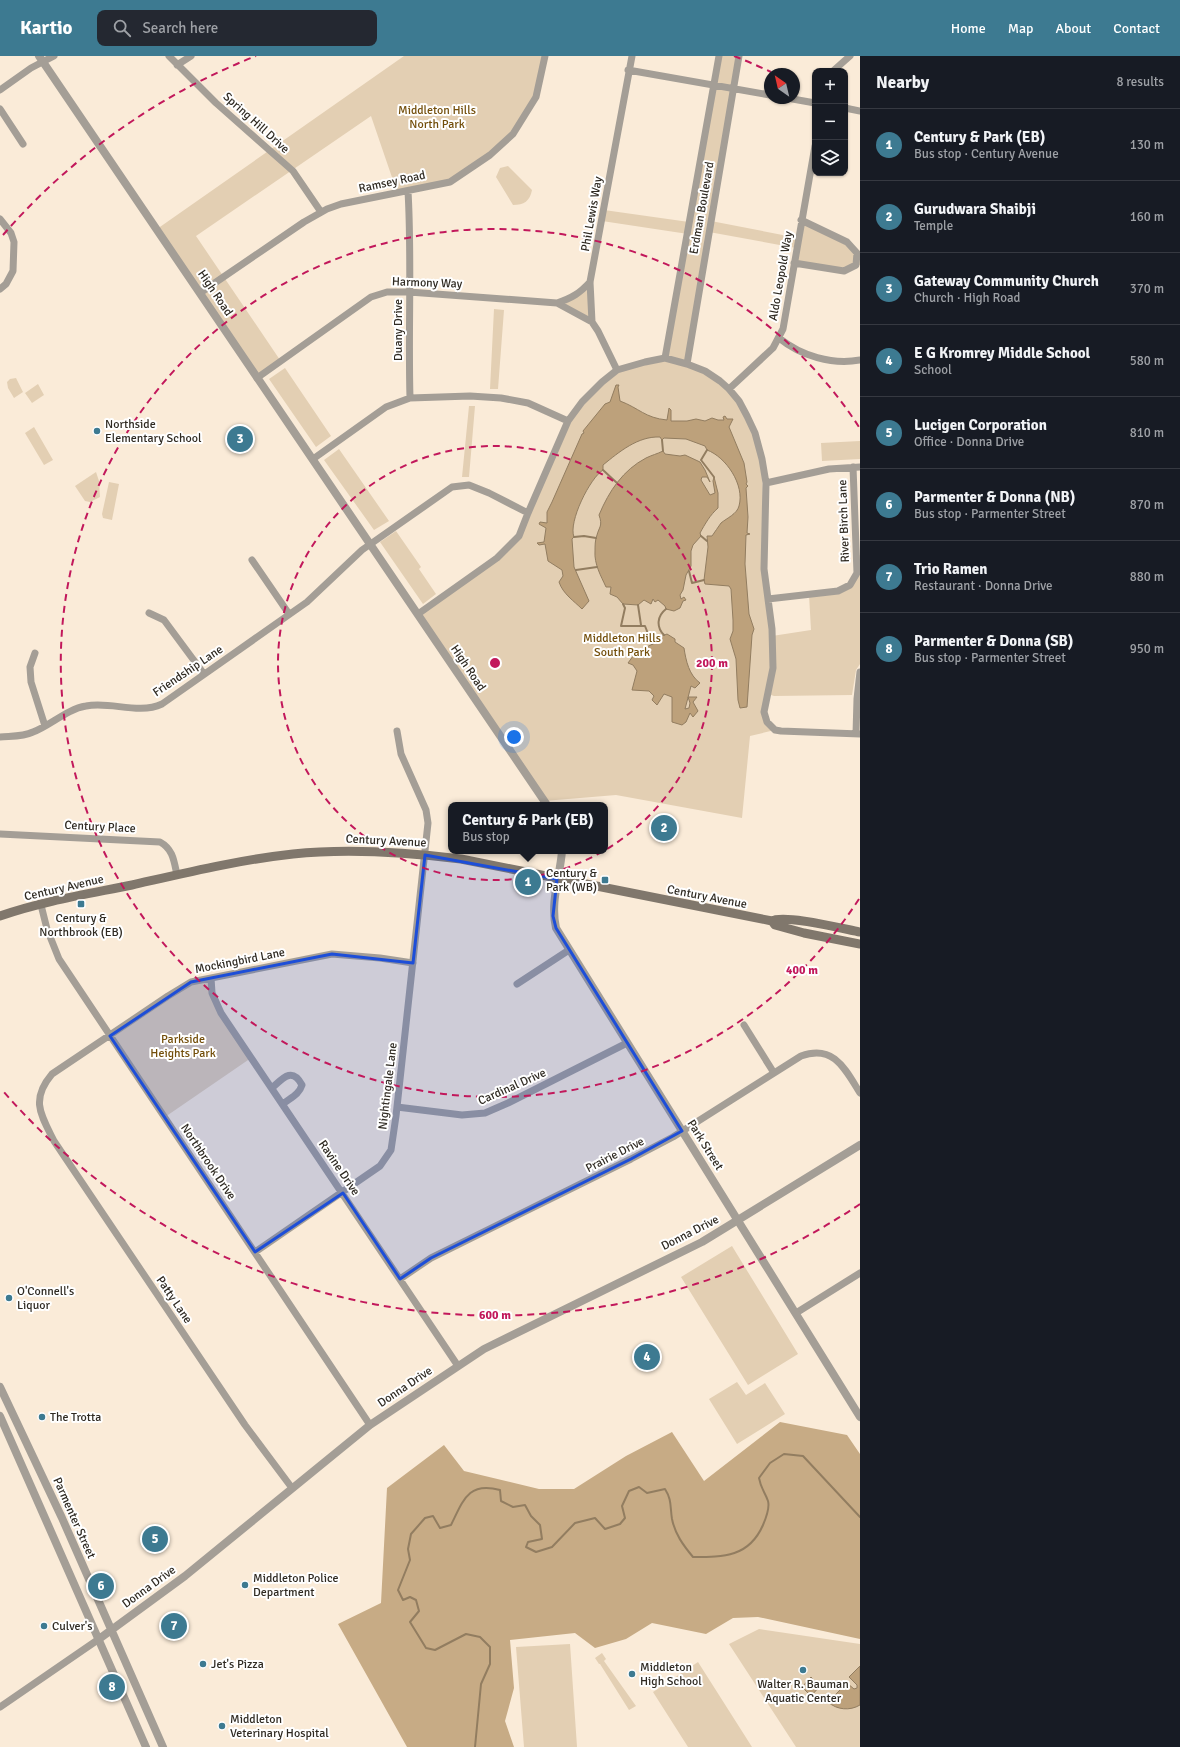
<!DOCTYPE html>
<html lang="en">
<head>
<meta charset="utf-8">
<style>
	:root { --surface:#171b24; --page:#242831; --text:#f1f3f6; --muted:#9ea1a6; --line:#363941; --accent:#3d7a91 }
	body { margin:0; font-family:Signika,sans-serif; background:var(--page); color:var(--text) }
	.controls { position:absolute; right:12px; top:12px; display:grid; overflow:hidden; border-radius:8px; box-shadow:0 1px 3px #0004 }
	.controls button { width:36px; height:36px; display:grid; place-items:center; padding:0; border:0; border-bottom:1px solid var(--line); background:var(--surface); color:var(--text); font:20px sans-serif }
	.compass { position:absolute; left:764px; top:12px; width:36px; height:36px; border-radius:50%; background:var(--surface); box-shadow:0 1px 3px #0004; rotate:326deg }
	.you { position:absolute; left:514px; top:681px; width:14px; height:14px; margin:-10px; border:3px solid #fff; border-radius:50%; background:#1a73e8; box-shadow:0 0 0 6px #1a73e833 }
	.badge { display:grid; place-items:center; width:26px; height:26px; border-radius:50%; background:var(--accent); color:#fff; font-size:13px; font-weight:700 }
	.pin { position:absolute; translate:-50% -50%; border:2px solid #fff; box-shadow:0 1px 4px #0006 }
	.popup { position:absolute; left:448px; top:746px; width:160px; height:52px; box-sizing:border-box; display:grid; place-content:center; border-radius:8px; background:var(--surface); filter:drop-shadow(0 1px 3px #0005); font-size:13px; white-space:nowrap; color:var(--muted) }
	.popup b { font-size:15px; color:var(--text) }
	.popup::after { content:''; position:absolute; left:50%; top:100%; margin-left:-8px; border:8px solid transparent; border-top-color:var(--surface) }
	.list { margin:0; padding:0; list-style:none }
	h2 { display:flex; justify-content:space-between; align-items:center; height:52px; margin:0; padding:0 16px; font-size:17px }
	h2 small { font-size:13px; font-weight:400; color:var(--muted) }
	.list li { display:grid; grid-template-columns:26px 1fr auto; gap:12px; align-items:center; box-sizing:border-box; height:72px; padding:0 16px; border-top:1px solid var(--line) }
	.list b { display:block; font-size:15px; white-space:nowrap }
	.list p { margin:0; font-size:13px; white-space:nowrap; color:var(--muted) }
	.list em { font-size:13px; font-style:normal; color:var(--muted) }
	.icon { flex:none; width:22px; height:22px; fill:none; stroke:currentColor; stroke-width:2; stroke-linecap:round; stroke-linejoin:round }
	.map { position:relative; flex:none; width:860px; height:1691px; overflow:hidden }
	header { display:flex; align-items:center; gap:24px; box-sizing:border-box; height:56px; padding:0 20px; background:var(--accent); color:#fff }
	header strong { font-size:19px }
	nav { display:flex; gap:22px; margin-inline-start:auto; font-size:14px }
	.search { width:280px; height:36px; background:var(--page); display:flex; align-items:center; gap:10px; box-sizing:border-box; padding:0 14px; border-radius:8px; color:var(--muted); font-size:15px }
	main { display:flex }
	aside { flex:1; background:var(--surface) }
	.map>svg:first-child { display:block }
</style>
</head>
<body>
<header>
<strong>Kartio</strong>
<div class="search"><svg class="icon" aria-label="search" viewBox="0 0 24 24"><circle cx="10" cy="10" r="6"/><path d="M15 15l6 6"/></svg>Search here</div>
<nav><a>Home</a><a>Map</a><a>About</a><a>Contact</a></nav>
</header>
<main>
<div class="map">
<svg width="860" height="1691" viewBox="0 0 860 1691">
	<rect width="100%" height="100%" fill="#faebd8"/>
	<!-- green -->
	<path fill="#e3cfb3" d="M404,0H545L536,41L513,78L450,126L397,136L371,60L196,180L280,304L257,322L157,173Z
		M719,0H739L711,165L798,182L801,164L860,197V209H856L844,215L794,207L796,192L709,176L687,308L705,315L739,345L762,403L764,513L772,580L811,574L809,539L850,529L857,517L856,500L860,499V608L856,614L852,639L774,640L768,638L764,656L775,674L750,680L742,762L616,739L544,745L418,558L443,542L519,480L568,365L617,314L665,302L688,178L602,165L604,154L689,166Z
		M508,110L532,134C530,145 524,149 513,149L496,121L500,112Z
		M590,226L592,266L557,247Z
		M494,253L504,254L498,333H490Z
		M285,312L331,380L316,391L269,323Z
		M16,322L23,336L14,342L8,332L7,326L10,323Z
		M38,328L44,339L32,347L25,337Z
		M469,350H475L469,421H462Z
		M34,371L53,404L44,409L25,377Z
		M860,385V403L822,405L821,387Z
		M339,393L389,465L374,474L324,404Z
		M96,416L99,425L100,441L90,446L85,445L75,430Z
		M109,426L119,428L112,464L103,462L102,458Z
		M396,475L421,511L419,513L436,538L423,548L380,486Z
		M211,922L212,937L251,1002L165,1061L110,980L188,927Z
		M732,1190L798,1298L748,1329L681,1221Z
		M737,1326L746,1339L765,1327L785,1358L737,1388L709,1343Z
		M759,1573L860,1588V1691H796L729,1588Z
		M570,1588L577,1691H524L516,1591Z
		M602,1597L606,1603L604,1605L636,1650L629,1654L600,1608H599L595,1602Z
		M698,1606L752,1691H688L653,1636Z"/>
	<!-- forest -->
	<path fill="#c7ab85" d="M780,1366L847,1379L860,1398V1583L758,1561L733,1562L706,1578L652,1567L626,1583L595,1592L575,1577L510,1584L514,1632L505,1665L514,1691H407L338,1568L381,1547L387,1432L444,1389L464,1415L539,1433H574L626,1400L672,1376L704,1425Z"/>
	<!-- water -->
	<path fill="#bda17b" stroke="#927d60" d="M616,329H619L618,331L620,345C639,352 645,362 667,364L669,352L671,354V365H687L696,363L705,365L712,362L718,364H724L723,361L725,360L727,363H733L729,371L744,407L747,426L746,428L748,430L746,432L748,461L747,477L750,478L746,479L745,508L749,558L754,573L752,579L747,651L740,652L738,644L736,603L730,583L733,575V564L731,533L729,530L705,528L704,524L708,491L707,480H712C715,476 718,471 721,467C727,462 737,458 739,450C745,429 726,401 707,394L705,390L686,383L664,382L662,384L660,381C638,380 619,396 603,409V414C590,422 568,466 574,481L572,483L574,511L589,545L582,553C574,545 563,538 559,526L563,520L562,514L548,505L545,488L539,489L537,487L544,486L546,472L539,468L540,466L547,467V456L552,446L582,378L584,377L583,375L605,348L610,346Z
		M663,395L665,398L680,400L685,399L700,406L705,414L710,426L707,421H702L701,424L710,439L715,437L713,425L714,421L718,437V452C710,459 705,468 700,477L701,480L693,489L691,495V510L686,519L683,534L680,539L681,543L684,541L686,544L683,545L680,552L674,555L666,553L665,550L658,544L655,546L653,543L651,548L644,544L638,549L623,548L617,541L610,538L611,531H606C601,520 594,508 595,495C595,490 595,484 597,479C599,471 603,470 599,459C609,435 623,414 646,402C652,399 657,398 663,395Z
		M667,578L675,583V586L684,592C686,605 689,619 700,627L695,632L691,630L685,653L689,652L690,647L688,641H697L693,646L698,655L693,661L690,657L686,666L682,669L672,666V641L664,638L657,649L652,644L654,640L649,635L632,634L637,615L633,609L628,607L636,596L657,586L660,581Z
		M860,1610V1649C850,1655 837,1654 828,1646L847,1627L854,1633L857,1632V1629L849,1621Z
		M811,1621L820,1630L811,1640L802,1631Z"/>
	<g fill="none" stroke-linecap="round" stroke-linejoin="round">
		<!-- stream -->
		<path stroke="#927d60" stroke-width="2" d="M662,384L663,395
			M707,394L701,404L714,421
			M603,414L617,427
			M701,480L707,485
			M574,481L584,480L596,482
			M576,514L597,511
			M689,515L692,527L704,524
			M623,548L625,552L621,570H645L652,588
			M638,549L641,569
			M664,579C656,571 657,560 666,553
			M475,1691L481,1628L490,1608V1591L480,1581L466,1578L435,1594L426,1592L410,1566L419,1555L416,1544L410,1541L403,1544L398,1534L410,1504L408,1493L411,1478L425,1462L433,1460L440,1472L451,1469C463,1445 468,1425 500,1434L501,1445L513,1451L525,1449L531,1460L540,1469L542,1483L528,1486L526,1491L536,1496L552,1491L575,1467L595,1462L605,1473L620,1468L625,1462L622,1450L629,1435L639,1431L647,1437L665,1433C672,1444 670,1451 672,1463C675,1478 683,1489 693,1501C724,1501 749,1501 763,1469C766,1462 770,1452 768,1445C765,1436 761,1433 759,1422L770,1407L784,1398L803,1400L860,1461"/>
		<!-- minor -->
		<path stroke="#a49e96" stroke-width="7" d="M169,0L216,47L293,115L321,156
			M177,9L191,0
			M628,14L770,39
			M833,15L850,0
			M0,34L31,12L54,0
			M787,42L815,47
			M845,52L860,55
			M0,53L23,88
			M408,135C412,204 408,273 410,342
			M0,163L11,177L14,186L13,215L6,228L0,233
			M794,207L844,215L856,209L857,197L847,186L801,164
			M200,237L304,166L327,153L341,148L450,126L490,99L513,78L536,41L545,0
			M557,247C572,242 580,237 590,226
			M779,282C801,300 832,309 860,304
			M665,302L719,0
			M687,308L739,0
			M617,314L598,275L592,266L590,226L632,0
			M257,322L371,241L387,236H409L557,247L592,266
			M729,333L773,292L783,273L815,90
			M313,403L386,351L410,342L470,340L501,342L528,347L568,365
			M766,427L829,413L860,411
			M252,504L289,558
			M768,543L838,535L850,529L857,517L853,411
			M149,557L164,564L204,618
			M418,558L497,502L519,480L528,457L568,365L582,346L602,326L617,314L645,306L665,302L687,308L705,315L720,325L729,333L739,345L747,360L755,377L762,403L766,427L764,513L772,573L773,612L764,656L767,666L775,674L781,675L860,678
			M35,597L30,611L31,626L45,670
			M856,678L857,643L860,616
			M0,681C11,680 23,681 33,676C51,669 67,653 86,650C111,645 138,659 162,648L307,546L362,494L452,431L469,429L489,437L528,457
			M0,778L160,786C173,793 174,805 177,819
			M41,849L47,873L59,903L370,1369
			M211,922L212,937L221,957L458,1310
			M517,928L569,894
			M744,969L774,1017
			M272,1032C282,1023 292,1010 302,1029C299,1039 290,1042 283,1048
			M397,1051L462,1059L485,1057L508,1047L627,987
			M255,1196L380,1110L391,1094L396,1060L428,767L426,754L401,698L397,675
			M400,1223L431,1202L631,1103L673,1081L801,1000C834,988 845,1013 860,1037
			M796,1257L860,1217
			M292,1432L245,1369L54,1085C41,1059 30,1044 52,1018L168,940L191,926L332,898L380,902L413,907
			M0,1651L99,1583"/>
		<!-- tertiary -->
		<path stroke="#a49e96" stroke-width="8" d="M39,0L547,749
			M562,795C560,821 550,845 556,872L860,1361
			M0,1331L62,1462L163,1691
			M0,1360L146,1691
			M99,1583L185,1520L370,1369L484,1293L702,1186L860,1089"/>
		<!-- secondary -->
		<path stroke="#80776c" stroke-width="9" d="M0,860C43,845 88,838 132,829C185,817 238,804 293,798C349,792 405,796 461,803L772,865L775,869L804,877L860,888
			M772,865C783,858 844,873 860,876"/>
	</g>
	<!-- marked area -->
	<path fill="#1d4ed8" fill-opacity="0.2" stroke="#1d4ed8" stroke-width="3" stroke-linejoin="round" d="M425,799L557,823L553,860L556,872L682,1075L631,1103L431,1202L400,1223L343,1137L255,1196L110,980L191,926L332,898L413,907Z"/>
	<!-- distance rings -->
	<g fill="none" stroke="#c2185b" stroke-width="2" stroke-dasharray="7 5">
		<circle cx="495" cy="607" r="217"/>
		<path d="M859 843A434 434 0 1 1 859 371"/>
		<path d="M860 1148A652 652 0 0 1 3 1035M3 179A652 652 0 0 1 256 0M734 0A652 652 0 0 1 771 16"/>
	</g>
	<!-- markers -->
	<g fill="#3d7a91" stroke="#fff" stroke-width="1.5">
		<circle cx="97" cy="375" r="4"/>
		<rect x="601" y="820" width="8" height="8" rx="2"/>
		<rect x="77" y="844" width="8" height="8" rx="2"/>
		<circle cx="9" cy="1242" r="4"/>
		<circle cx="42" cy="1361" r="4"/>
		<circle cx="245" cy="1529" r="4"/>
		<circle cx="44" cy="1570" r="4"/>
		<circle cx="203" cy="1608" r="4"/>
		<circle cx="803" cy="1614" r="4"/>
		<circle cx="632" cy="1618" r="4"/>
		<circle cx="222" cy="1670" r="4"/>
	</g>
	<g text-anchor="middle" dominant-baseline="central" stroke-width="4" stroke-linejoin="round" paint-order="stroke">
		<!-- park labels -->
		<g font-size="12" fill="#734e0a" stroke="#fff">
			<text x="437" y="54">Middleton Hills<tspan x="437" dy="14">North Park</tspan></text>
			<text x="622" y="582">Middleton Hills<tspan x="622" dy="14">South Park</tspan></text>
			<text x="183" y="983">Parkside<tspan x="183" dy="14">Heights Park</tspan></text>
		</g>
		<!-- street labels -->
		<g font-size="12" fill="#2f2a22" stroke="#fff">
			<text transform="translate(256 67) rotate(42)">Spring Hill Drive</text>
			<text transform="translate(392 126) rotate(-12)">Ramsey Road</text>
			<text transform="translate(702 152) rotate(-80)">Erdman Boulevard</text>
			<text transform="translate(592 158) rotate(-80)">Phil Lewis Way</text>
			<text transform="translate(781 220) rotate(-80)">Aldo Leopold Way</text>
			<text transform="translate(427 227) rotate(2)">Harmony Way</text>
			<text transform="translate(215 237) rotate(56)">High Road</text>
			<text transform="translate(398 274) rotate(-90)">Duany Drive</text>
			<text transform="translate(844 465) rotate(-92)">River Birch Lane</text>
			<text transform="translate(468 612) rotate(56)">High Road</text>
			<text transform="translate(188 615) rotate(-34)">Friendship Lane</text>
			<text transform="translate(100 771) rotate(3)">Century Place</text>
			<text transform="translate(386 785) rotate(3)">Century Avenue</text>
			<text transform="translate(64 832) rotate(-13)">Century Avenue</text>
			<text transform="translate(707 841) rotate(11)">Century Avenue</text>
			<text transform="translate(240 905) rotate(-11)">Mockingbird Lane</text>
			<text transform="translate(388 1030) rotate(-83)">Nightingale Lane</text>
			<text transform="translate(512 1031) rotate(-24)">Cardinal Drive</text>
			<text transform="translate(705 1089) rotate(58)">Park Street</text>
			<text transform="translate(615 1099) rotate(-27)">Prairie Drive</text>
			<text transform="translate(208 1106) rotate(56)">Northbrook Drive</text>
			<text transform="translate(339 1112) rotate(56)">Ravine Drive</text>
			<text transform="translate(690 1177) rotate(-27)">Donna Drive</text>
			<text transform="translate(174 1244) rotate(56)">Patty Lane</text>
			<text transform="translate(405 1331) rotate(-34)">Donna Drive</text>
			<text transform="translate(74 1462) rotate(66)">Parmenter Street</text>
			<text transform="translate(149 1531) rotate(-36)">Donna Drive</text>
		</g>
		<!-- poi labels -->
		<g font-size="12" fill="#2f2a22" stroke="#fff" text-anchor="start">
			<text x="105" y="368">Northside<tspan x="105" dy="14">Elementary School</tspan></text>
			<text x="597" y="817" text-anchor="end">Century &amp;<tspan x="597" dy="14">Park (WB)</tspan></text>
			<text x="81" y="862" text-anchor="middle">Century &amp;<tspan x="81" dy="14">Northbrook (EB)</tspan></text>
			<text x="17" y="1235">O'Connell's<tspan x="17" dy="14">Liquor</tspan></text>
			<text x="50" y="1361">The Trotta</text>
			<text x="253" y="1522">Middleton Police<tspan x="253" dy="14">Department</tspan></text>
			<text x="52" y="1570">Culver's</text>
			<text x="211" y="1608">Jet's Pizza</text>
			<text x="640" y="1611">Middleton<tspan x="640" dy="14">High School</tspan></text>
			<text x="803" y="1628" text-anchor="middle">Walter R. Bauman<tspan x="803" dy="14">Aquatic Center</tspan></text>
			<text x="230" y="1663">Middleton<tspan x="230" dy="14">Veterinary Hospital</tspan></text>
		</g>
	</g>
	<circle cx="495" cy="607" r="6" fill="#c2185b" stroke="#fff" stroke-width="2"/>
	<g font-size="12" text-anchor="middle" font-weight="bold" fill="#c2185b" stroke="#fff" stroke-width="4" stroke-linejoin="round" paint-order="stroke">
		<text x="712" y="611">200 m</text>
		<text x="802" y="918">400 m</text>
		<text x="495" y="1263">600 m</text>
	</g>
</svg>
<div class="controls">
<button>+</button>
<button>−</button>
<button><svg class="icon" aria-label="layers" viewBox="0 0 24 24"><path d="M12 4l9 5-9 5-9-5zM3 14l9 5 9-5"/></svg></button>
</div>
<svg class="compass" viewBox="-18 -18 36 36"><path d="M0-13l5 13h-10z" fill="#e53935"/><path d="M0 13l5-13h-10z" fill="#9ea1a6"/></svg>
<div class="you"></div>
<div class="pin badge" style="left:528px;top:826px">1</div>
<div class="popup"><b>Century &amp; Park (EB)</b>Bus stop</div>
<div class="pin badge" style="left:664px;top:772px">2</div>
<div class="pin badge" style="left:240px;top:383px">3</div>
<div class="pin badge" style="left:647px;top:1301px">4</div>
<div class="pin badge" style="left:155px;top:1483px">5</div>
<div class="pin badge" style="left:101px;top:1530px">6</div>
<div class="pin badge" style="left:174px;top:1570px">7</div>
<div class="pin badge" style="left:112px;top:1631px">8</div>
</div>
<aside>
<h2>Nearby<small>8 results</small></h2>
<ul class="list">
<li><span class="badge">1</span><div><b>Century &amp; Park (EB)</b><p>Bus stop · Century Avenue</p></div><em>130 m</em></li>
<li><span class="badge">2</span><div><b>Gurudwara Shaibji</b><p>Temple</p></div><em>160 m</em></li>
<li><span class="badge">3</span><div><b>Gateway Community Church</b><p>Church · High Road</p></div><em>370 m</em></li>
<li><span class="badge">4</span><div><b>E G Kromrey Middle School</b><p>School</p></div><em>580 m</em></li>
<li><span class="badge">5</span><div><b>Lucigen Corporation</b><p>Office · Donna Drive</p></div><em>810 m</em></li>
<li><span class="badge">6</span><div><b>Parmenter &amp; Donna (NB)</b><p>Bus stop · Parmenter Street</p></div><em>870 m</em></li>
<li><span class="badge">7</span><div><b>Trio Ramen</b><p>Restaurant · Donna Drive</p></div><em>880 m</em></li>
<li><span class="badge">8</span><div><b>Parmenter &amp; Donna (SB)</b><p>Bus stop · Parmenter Street</p></div><em>950 m</em></li>
</ul>
</aside>
</main>
</body>
</html>
